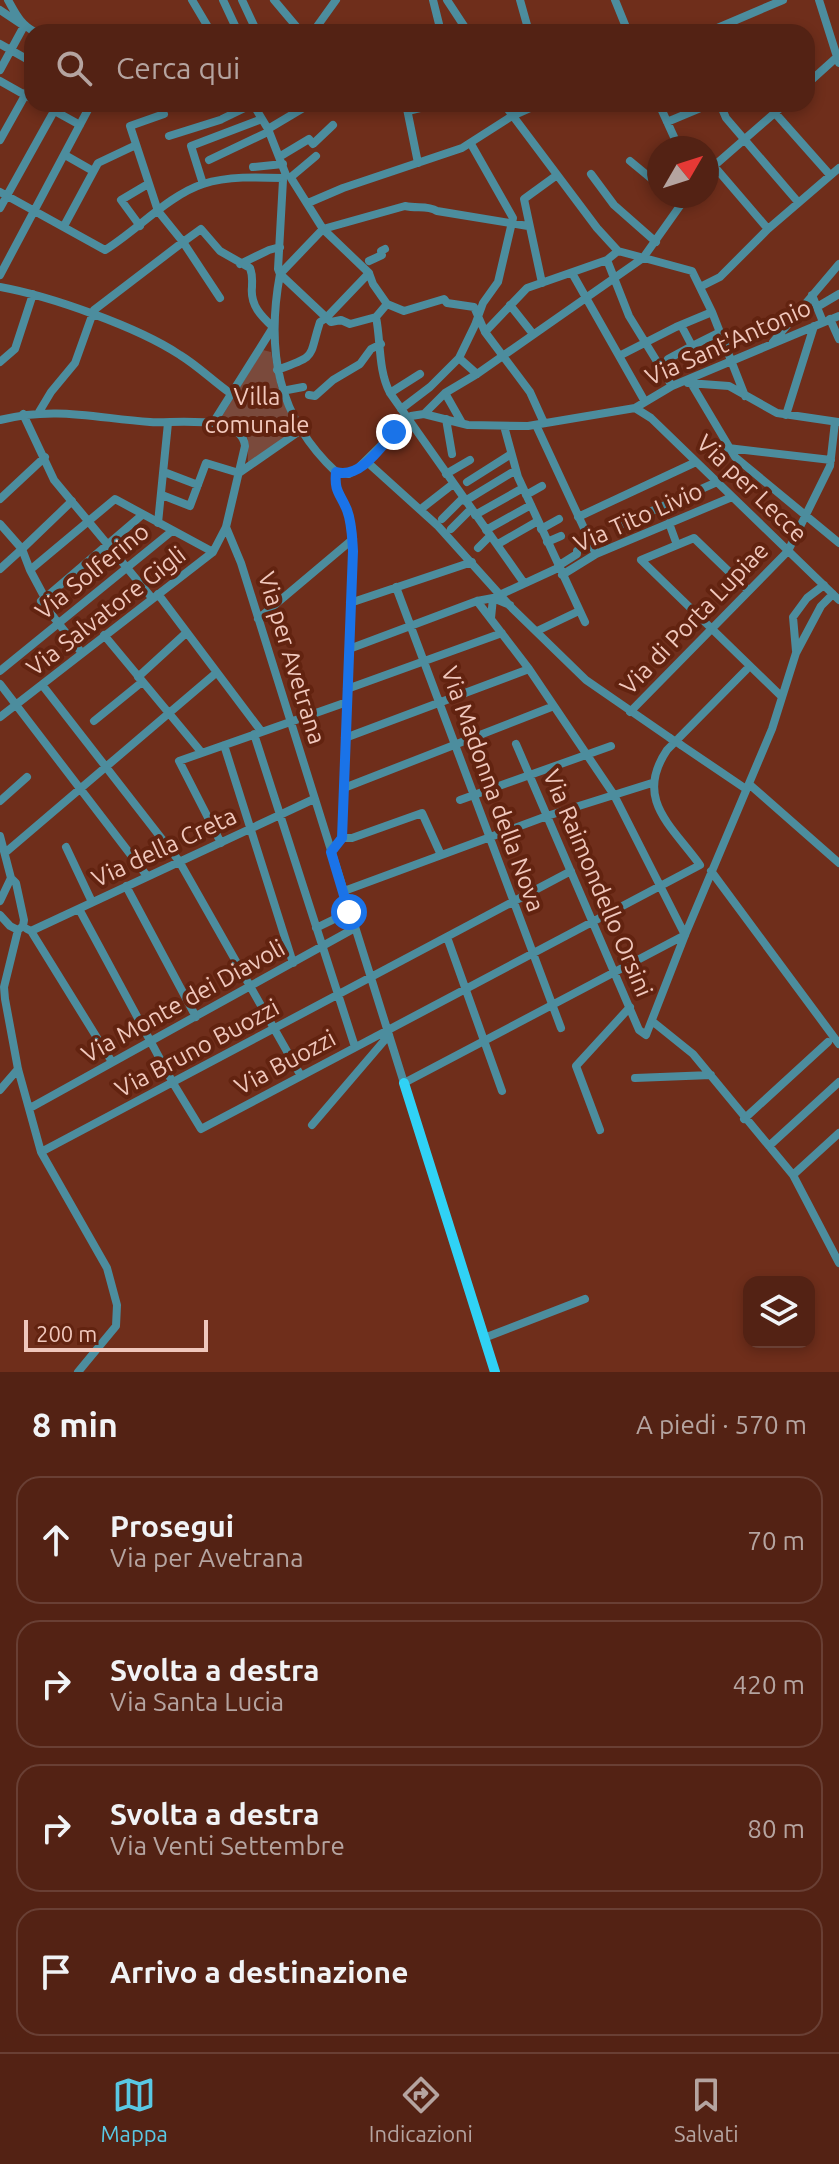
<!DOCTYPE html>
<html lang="it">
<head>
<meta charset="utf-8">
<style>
	:root { --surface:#532214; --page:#5c2f22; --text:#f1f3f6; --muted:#b5a4a0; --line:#693f34; --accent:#59c8e4 }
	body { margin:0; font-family:Ubuntu,sans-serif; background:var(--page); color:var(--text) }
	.controls { position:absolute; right:24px; bottom:24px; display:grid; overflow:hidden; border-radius:16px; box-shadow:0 4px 12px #0003 }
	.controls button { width:72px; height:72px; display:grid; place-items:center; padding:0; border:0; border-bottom:2px solid var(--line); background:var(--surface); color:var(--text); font:40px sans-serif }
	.compass { position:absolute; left:647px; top:136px; width:72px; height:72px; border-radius:50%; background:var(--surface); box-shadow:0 4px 12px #0003; rotate:51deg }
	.scale { position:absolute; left:24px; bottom:20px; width:184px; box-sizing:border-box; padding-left:8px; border:4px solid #f0c7bc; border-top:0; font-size:22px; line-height:28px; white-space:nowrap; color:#f0c7bc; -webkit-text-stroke:6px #622310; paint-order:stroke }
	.stop { position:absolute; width:24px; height:24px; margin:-18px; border:6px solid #1a73e8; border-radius:50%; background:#fff }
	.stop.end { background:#1a73e8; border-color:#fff; box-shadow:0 2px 8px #0008 }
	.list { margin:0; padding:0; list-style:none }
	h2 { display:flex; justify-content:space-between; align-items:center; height:104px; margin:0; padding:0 32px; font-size:34px }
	h2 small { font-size:26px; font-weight:400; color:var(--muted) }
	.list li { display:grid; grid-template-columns:52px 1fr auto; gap:24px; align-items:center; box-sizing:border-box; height:128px; margin:0 16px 16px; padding:0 16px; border:2px solid var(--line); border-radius:24px }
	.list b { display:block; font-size:30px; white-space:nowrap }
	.list p { margin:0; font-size:26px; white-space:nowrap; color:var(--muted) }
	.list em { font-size:26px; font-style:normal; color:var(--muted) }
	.icon { flex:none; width:44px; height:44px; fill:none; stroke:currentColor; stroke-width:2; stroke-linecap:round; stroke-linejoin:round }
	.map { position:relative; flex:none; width:839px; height:1372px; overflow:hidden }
	.search { position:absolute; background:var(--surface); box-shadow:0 4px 12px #0003; left:24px; right:24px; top:24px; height:88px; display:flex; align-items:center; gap:20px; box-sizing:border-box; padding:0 28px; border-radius:24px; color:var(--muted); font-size:30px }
	.sheet { height:680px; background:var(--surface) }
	nav { display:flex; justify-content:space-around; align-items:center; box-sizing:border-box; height:112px; border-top:2px solid var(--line); background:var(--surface); font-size:22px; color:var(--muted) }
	nav a { display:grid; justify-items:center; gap:4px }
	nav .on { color:var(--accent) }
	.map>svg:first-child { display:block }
</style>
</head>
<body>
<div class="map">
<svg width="839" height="1372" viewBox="0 0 839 1372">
	<rect width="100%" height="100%" fill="#6f2e1b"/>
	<!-- green -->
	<path fill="#7a4a3c" d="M263,350L271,352L278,387L295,430L248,464C247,430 254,436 221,418Z"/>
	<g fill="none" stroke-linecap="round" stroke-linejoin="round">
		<!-- minor -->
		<path stroke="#4c8d9e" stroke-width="8" d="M8,0C16,14 20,24 35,32
			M192,0L211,32
			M223,0L238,32
			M242,0L257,32
			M274,0L301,32
			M433,0L441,32
			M447,0L468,32
			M520,0L529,32
			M615,0L628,32
			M819,0L839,63
			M0,10L24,26L0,70
			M313,32L336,0
			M708,32L783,0
			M0,44L32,62
			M0,81L32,99
			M807,84L837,57
			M42,104L80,125
			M253,104L268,129L286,175
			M406,104L418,163
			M504,104L597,228L618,251
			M659,104L679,148
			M720,104L726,118L798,202
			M408,111L436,104
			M775,113L830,175
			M164,114L130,126L158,211L183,242L201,229L220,251L250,268C253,276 252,279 252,287C250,305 261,316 273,327
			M222,119L253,104
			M667,122L710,104
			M268,129L310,104
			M169,136L220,120
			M0,140L32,83
			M65,155L93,171
			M279,157L309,139L313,144L333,125
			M209,160L268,132
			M630,161L659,185
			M714,166L768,229
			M253,167L283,164
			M707,172L785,104
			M591,174L614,205L656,242
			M291,177L316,156
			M291,178L323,229L369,273L373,284L387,304
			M283,180L278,269L280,274C266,350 277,417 336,472L349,474L358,468L411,416L424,414L468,425L528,426L635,408
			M203,184L191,146L262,119
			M0,192L105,250C136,231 169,195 203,184C228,176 257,177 283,178
			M308,203L343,188L462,148L512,116L539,104
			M0,208L58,104
			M64,226L98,163L136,145
			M140,226L121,200L148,184
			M323,229L405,206C417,209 427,205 437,211L528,226
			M618,251L692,271L712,312L745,396
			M607,260L629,316L672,386
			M369,261L382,255L381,251L385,249
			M240,264L269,250L280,247
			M572,273L644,400
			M280,274L331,322L341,320L350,324L376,317
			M280,274L323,229
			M0,275L91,104
			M542,283L524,199L557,175
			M0,287C50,296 138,327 180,355C198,366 213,381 230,393
			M700,287L720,277L768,229L839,168
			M812,295L823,322
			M510,305L533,334
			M817,307L839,294
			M376,317C381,342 378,370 390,393L524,583
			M376,317L387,304L404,311L444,299L447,303L474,307L485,332L530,392L544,423
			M830,319L839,339
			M682,327L692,346L720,332
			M485,332L527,288L607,260L618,251
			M773,342L839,264
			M619,356L676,327L712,312
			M459,358L477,374
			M668,359L692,346
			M0,362L15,349L33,294
			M277,370C318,355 308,359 320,322L326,318L369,273
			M688,383L729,386L777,413L838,422
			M691,383L735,457L839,543
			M282,391L303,387
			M390,393L420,374
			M445,393L462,423
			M309,395L315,396L333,380L360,364L371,349L381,344
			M635,408L651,418L839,600
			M635,408L672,386L839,316
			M401,409L430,387L459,358L475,325L483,303L498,282L513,218L471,144
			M39,412L51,392L75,363L94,310L183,242L220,298
			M23,414L54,480L152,598
			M424,414L445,393L477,374L643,258L687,196
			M786,415L814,326
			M446,419L452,454
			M0,420C55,406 95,418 150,422C172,424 242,413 245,446L226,527L213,552L0,717
			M213,423L272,329
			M536,425L596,554
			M504,426L518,477L585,622
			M728,448L831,460
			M366,461L438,526L510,606L586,680L670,738
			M164,472L198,485
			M336,472C335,492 340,493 347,510C352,523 353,537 353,551L342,838H352L422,813L441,855
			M239,473L301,430
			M446,474L470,460
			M467,482L511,454
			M162,495L190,506L206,463L239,473
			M526,495L542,486
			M0,499L45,457
			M72,501L22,549L30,570L115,499L213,552
			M465,501L516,470
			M421,509L453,484
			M475,515L523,488
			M578,517L696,462
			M442,519L463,498
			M158,523L168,423
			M669,523L677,545
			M0,524L22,549L0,569
			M618,526L717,482
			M226,527L241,563L404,1083L685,935
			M451,529L471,509
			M541,529L559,519
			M486,530L531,505
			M547,542L561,536
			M498,544L538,521
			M478,548L490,536
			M558,566L577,554V551
			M30,570L45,598L41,601L81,652
			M562,575L596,554L732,497
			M396,587L561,1028
			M748,590L694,538L641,560L781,696
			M158,594L261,731
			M45,598L142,515
			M477,601L529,669L614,795L685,935
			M350,603L472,562
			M491,618L493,598L510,605
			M258,619L353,539
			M537,631L579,611
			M104,635L202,753
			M349,649L477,601L493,598L558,568
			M796,651L793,617L807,598L824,585
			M0,671L172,531
			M138,677L186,633
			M0,684L147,876
			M43,686L179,861L301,1076
			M347,689L502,633
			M630,712L788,551L830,466L835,422
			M94,721L142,682
			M254,734L355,1047
			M345,738L529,669
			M516,744L639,1030L646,1035L685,935L772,729L796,653L821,606L833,594
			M224,745L293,963
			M681,745L746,789
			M749,784L839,863
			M344,788L554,706
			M460,800L611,746
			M0,801L27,777
			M0,836L11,878
			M221,843L179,761L347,702
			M66,847L92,902
			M6,852L216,673
			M711,871L839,1044
			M126,886L196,1017
			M344,891L547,816L652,783
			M0,901L11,878L16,883L24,920L23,926L18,930L4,987L5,999L18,1069L41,1152L107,1268L117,1305L116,1326L78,1372
			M79,909L173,1083L201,1129L700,865C671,825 634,799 667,750L746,670
			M0,915L10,926L18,930
			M316,928L349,912
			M27,929L31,931L112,1062
			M31,931L314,799
			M447,937L502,1091
			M652,1021L693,1054L793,1175L839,1263
			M635,1078L711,1075
			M0,1090L18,1069
			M30,1108L355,928
			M744,1119L828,1042
			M312,1125L389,1035
			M600,1130L576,1066L630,1007
			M769,1146L839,1082
			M41,1152L571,871
			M793,1175L839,1133
			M484,1338L585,1299"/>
		<!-- major -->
		<path stroke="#30d2f5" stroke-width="10" d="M404,1083L495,1372"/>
		<!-- minor-bridge -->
		<path stroke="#4c8d9e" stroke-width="8" d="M670,738L681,745"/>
	</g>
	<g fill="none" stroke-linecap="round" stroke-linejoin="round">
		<!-- route -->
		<path stroke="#1a73e8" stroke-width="10" d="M349,912L331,852L342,838L353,551C352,537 352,523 347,510C340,493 334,492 336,472C360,479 380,448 394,432"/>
	</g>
	<g text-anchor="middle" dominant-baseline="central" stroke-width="8" stroke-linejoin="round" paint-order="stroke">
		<!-- street labels -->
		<g font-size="24" fill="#f0c7bc" stroke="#622310">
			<text transform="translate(728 342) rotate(-24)">Via Sant'Antonio</text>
			<text transform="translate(752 488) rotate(44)">Via per Lecce</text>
			<text transform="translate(638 517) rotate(-24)">Via Tito Livio</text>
			<text transform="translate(92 571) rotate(-39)">Via Solferino</text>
			<text transform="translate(106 611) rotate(-38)">Via Salvatore Gigli</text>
			<text transform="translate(694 618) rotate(-46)">Via di Porta Lupiae</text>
			<text transform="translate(292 658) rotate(73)">Via per Avetrana</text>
			<text transform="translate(493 789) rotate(70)">Via Madonna della Nova</text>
			<text transform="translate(164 847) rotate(-25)">Via della Creta</text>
			<text transform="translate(598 883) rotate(67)">Via Raimondello Orsini</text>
			<text transform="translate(183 1001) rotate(-29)">Via Monte dei Diavoli</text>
			<text transform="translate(197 1048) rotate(-28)">Via Bruno Buozzi</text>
			<text transform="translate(285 1062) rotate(-28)">Via Buozzi</text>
		</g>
		<!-- park labels -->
		<g font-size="24" fill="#f3c9bd" stroke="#622310">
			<text x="257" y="396">Villa<tspan x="257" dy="28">comunale</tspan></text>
		</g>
	</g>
</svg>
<div class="controls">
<button><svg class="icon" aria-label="layers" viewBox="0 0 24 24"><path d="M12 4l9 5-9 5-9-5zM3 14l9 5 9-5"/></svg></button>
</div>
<svg class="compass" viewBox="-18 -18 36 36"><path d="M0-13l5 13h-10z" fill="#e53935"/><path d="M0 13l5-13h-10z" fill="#b5a4a0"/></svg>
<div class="scale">200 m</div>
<div class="stop" style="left:349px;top:912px"></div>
<div class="stop end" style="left:394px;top:432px"></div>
<div class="search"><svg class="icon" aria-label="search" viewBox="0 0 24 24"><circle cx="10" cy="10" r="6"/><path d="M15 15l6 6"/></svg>Cerca qui</div>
</div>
<section class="sheet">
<h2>8 min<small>A piedi · 570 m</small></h2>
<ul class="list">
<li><svg class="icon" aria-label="ahead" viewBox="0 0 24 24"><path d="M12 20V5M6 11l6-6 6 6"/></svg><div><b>Prosegui</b><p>Via per Avetrana</p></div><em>70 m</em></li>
<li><svg class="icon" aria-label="right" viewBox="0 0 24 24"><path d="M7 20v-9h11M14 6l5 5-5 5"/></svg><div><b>Svolta a destra</b><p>Via Santa Lucia</p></div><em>420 m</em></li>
<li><svg class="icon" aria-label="right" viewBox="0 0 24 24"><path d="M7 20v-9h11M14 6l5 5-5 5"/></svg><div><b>Svolta a destra</b><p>Via Venti Settembre</p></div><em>80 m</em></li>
<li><svg class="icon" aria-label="arrive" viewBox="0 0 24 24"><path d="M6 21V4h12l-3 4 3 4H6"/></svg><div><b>Arrivo a destinazione</b></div></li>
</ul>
</section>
<nav>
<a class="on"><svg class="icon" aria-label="map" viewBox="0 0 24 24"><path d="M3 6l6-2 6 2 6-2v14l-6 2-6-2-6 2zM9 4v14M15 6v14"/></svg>Mappa</a>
<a><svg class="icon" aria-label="directions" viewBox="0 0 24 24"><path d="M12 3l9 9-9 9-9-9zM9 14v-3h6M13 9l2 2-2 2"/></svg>Indicazioni</a>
<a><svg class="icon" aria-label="saved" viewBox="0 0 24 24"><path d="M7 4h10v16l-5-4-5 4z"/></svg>Salvati</a>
</nav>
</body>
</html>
